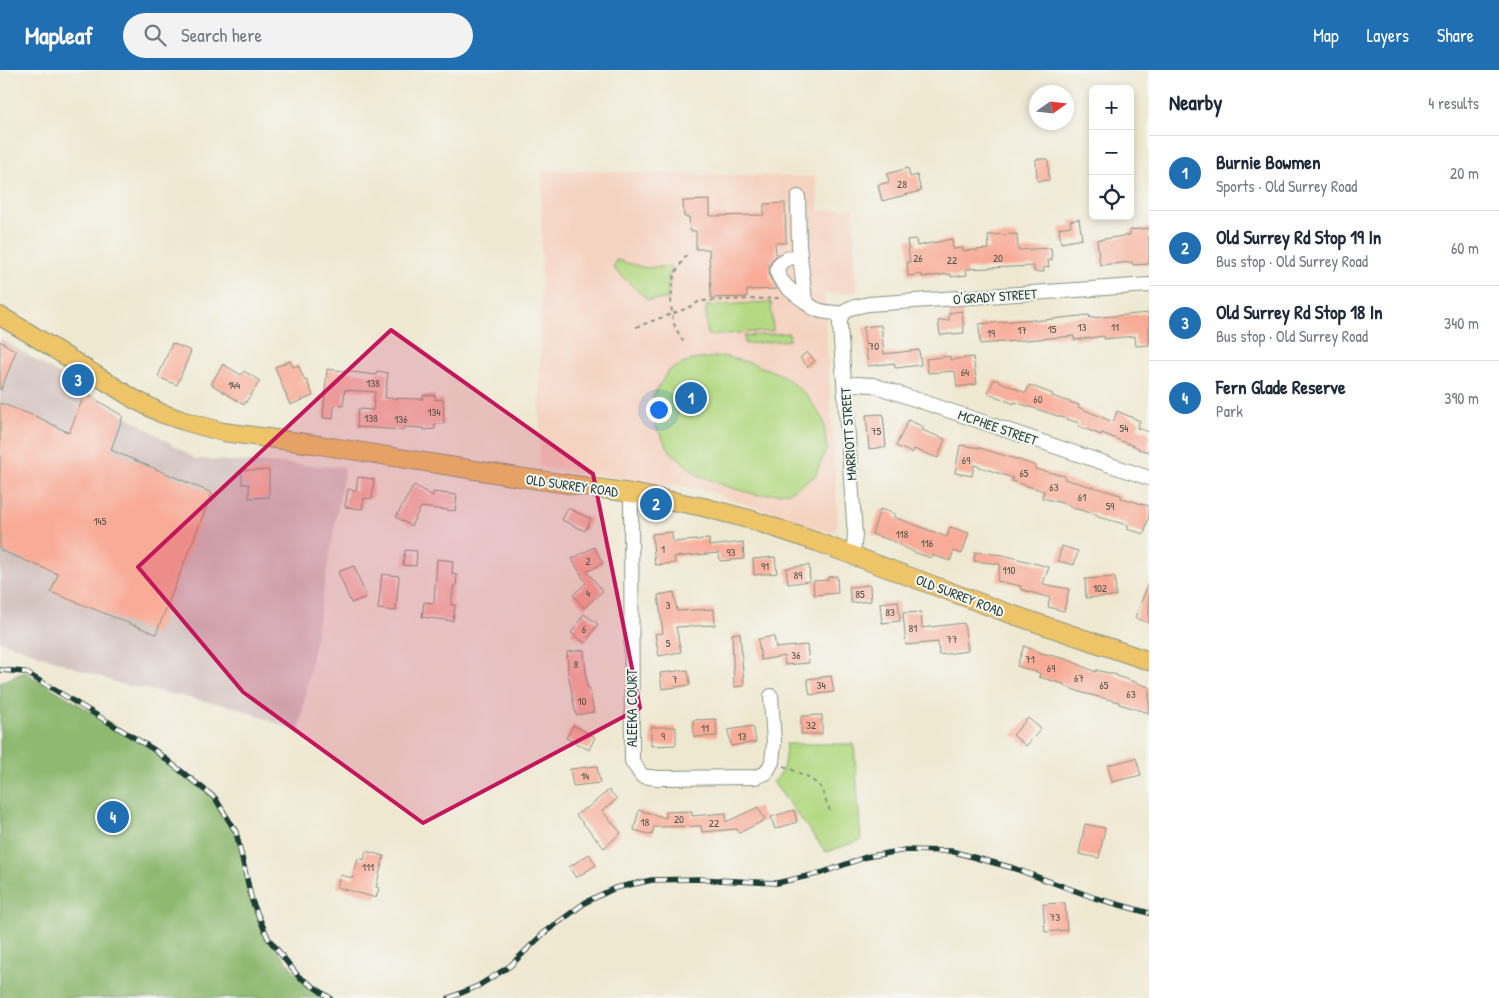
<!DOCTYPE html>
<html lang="en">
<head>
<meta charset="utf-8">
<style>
	:root { --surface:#fff; --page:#f2f2f3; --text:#1f2937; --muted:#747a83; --line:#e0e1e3; --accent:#1f6fb2 }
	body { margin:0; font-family:"Patrick Hand",sans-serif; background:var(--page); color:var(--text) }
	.controls { position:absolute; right:15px; top:15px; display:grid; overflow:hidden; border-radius:8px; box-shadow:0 2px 8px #0003 }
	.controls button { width:45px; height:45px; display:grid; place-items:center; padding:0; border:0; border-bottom:1px solid var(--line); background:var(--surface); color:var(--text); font:25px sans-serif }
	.compass { position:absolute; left:1029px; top:15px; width:45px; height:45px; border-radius:50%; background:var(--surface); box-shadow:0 2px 8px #0003; rotate:76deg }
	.you { position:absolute; left:658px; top:339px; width:18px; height:18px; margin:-12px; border:4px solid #fff; border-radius:50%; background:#1a73e8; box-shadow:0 0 0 8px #1a73e833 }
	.badge { display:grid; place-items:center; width:32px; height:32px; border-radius:50%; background:var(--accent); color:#fff; font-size:16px; font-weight:700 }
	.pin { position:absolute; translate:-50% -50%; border:2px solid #fff; box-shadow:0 1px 5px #0006 }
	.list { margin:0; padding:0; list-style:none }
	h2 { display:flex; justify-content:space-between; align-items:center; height:65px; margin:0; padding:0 20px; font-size:21px }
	h2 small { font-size:16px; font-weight:400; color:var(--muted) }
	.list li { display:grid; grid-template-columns:32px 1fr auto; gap:15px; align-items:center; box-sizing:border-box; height:75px; padding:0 20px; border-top:1px solid var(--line) }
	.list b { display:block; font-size:19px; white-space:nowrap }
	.list p { margin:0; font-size:16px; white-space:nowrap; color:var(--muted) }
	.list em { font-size:16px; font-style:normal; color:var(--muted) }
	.icon { flex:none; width:28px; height:28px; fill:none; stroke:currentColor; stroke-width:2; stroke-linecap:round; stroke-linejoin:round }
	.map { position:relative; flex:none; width:1149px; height:928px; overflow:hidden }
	header { display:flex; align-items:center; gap:30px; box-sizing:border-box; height:70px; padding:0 25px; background:var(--accent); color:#fff }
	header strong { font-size:24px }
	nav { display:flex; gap:28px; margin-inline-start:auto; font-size:18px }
	.search { width:350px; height:45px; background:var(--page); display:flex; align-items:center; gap:12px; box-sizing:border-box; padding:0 18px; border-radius:28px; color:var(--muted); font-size:19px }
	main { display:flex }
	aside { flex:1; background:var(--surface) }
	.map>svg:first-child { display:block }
</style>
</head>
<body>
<header>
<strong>Mapleaf</strong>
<div class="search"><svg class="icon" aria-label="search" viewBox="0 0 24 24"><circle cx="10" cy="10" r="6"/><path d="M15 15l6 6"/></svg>Search here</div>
<nav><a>Map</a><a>Layers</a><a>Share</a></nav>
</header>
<main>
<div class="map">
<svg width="1149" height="928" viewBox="0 0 1149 928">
	<rect width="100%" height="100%" fill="#f6f6f2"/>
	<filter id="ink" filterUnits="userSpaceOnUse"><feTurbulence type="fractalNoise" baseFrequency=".02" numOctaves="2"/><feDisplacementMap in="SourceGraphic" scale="10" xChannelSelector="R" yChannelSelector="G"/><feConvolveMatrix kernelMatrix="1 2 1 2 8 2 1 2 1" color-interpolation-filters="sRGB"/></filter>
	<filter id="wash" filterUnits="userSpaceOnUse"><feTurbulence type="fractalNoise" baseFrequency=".0096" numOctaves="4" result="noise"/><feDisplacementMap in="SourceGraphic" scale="20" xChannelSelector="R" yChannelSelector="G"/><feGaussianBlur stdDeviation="1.12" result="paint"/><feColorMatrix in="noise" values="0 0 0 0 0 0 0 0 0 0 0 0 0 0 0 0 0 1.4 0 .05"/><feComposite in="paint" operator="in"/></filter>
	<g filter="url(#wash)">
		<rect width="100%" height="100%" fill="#efe8d1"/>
		<!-- built -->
		<path fill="#f5d3c1" d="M542,100L816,107L819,141L853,138L857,222L824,225L838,452L836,460L832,462H827L701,419L539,397Z"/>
		<!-- industrial -->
		<path fill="#d1c0bc" d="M0,268L196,389L345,397L299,662L235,637L121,614L0,571Z"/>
		<!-- green -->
		<path fill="#b4d983" stroke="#6a8b5c" d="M616,190L646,198L670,196L668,229L648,230L613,198Z
			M771,232L773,261L707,265L706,236Z
			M789,263L790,270L745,274L744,266Z
			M723,286L755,294L784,306L807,326L823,349L827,378L815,406L789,422L758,425L728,417L696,404L670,381L655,355L653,326L668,301L691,290Z
			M786,674H854L861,770L826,782L773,712C785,704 785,687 786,674Z"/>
		<!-- forest -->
		<path fill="#8fb971" stroke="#577b52" d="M25,602L153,679L215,728L237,766L252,831L268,868L298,906L330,928H0V612Z"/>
		<g id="blocks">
			<!-- building -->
			<path fill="#f8ab96" d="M1036,89H1048L1049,110L1037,111Z
				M908,98L910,107L917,105L921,121L882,131L878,115L889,112L887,104Z
				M710,130V146L764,145V134L785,133L786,173H775L776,186L772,190L769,197L770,208L777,219L747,220V227L711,228L709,179H696V161H690L689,147H684L683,131Z
				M1079,149L1082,169L1061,173L1059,158L1071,156L1070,151Z
				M1149,158V194L1133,195L1132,192L1100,195L1097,170L1130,165V160Z
				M1017,164L1018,180L1051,178L1052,190H1048L1049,197H1044V202H1034V196L966,199L967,205L951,207V204L922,207V204L908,206L907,192H910L907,170L916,169L917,176L952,169L953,179L963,178V181L989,179L988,165Z
				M962,241L964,263L940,265L938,251L949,250V243Z
				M1149,243V275L1136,276L1135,266L1104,269V266L1074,270V266L980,274L979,254L1034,249V251L1089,245L1090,248Z
				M881,255L884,284L919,280L921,295L895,298L894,293L868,296L863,257Z
				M0,271L16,281L1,320H0Z
				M172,273L191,281L177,315L158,307Z
				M807,282L815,291L808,297L800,288Z
				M950,286V290L973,287L977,314L957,317L955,301L928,303L926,289Z
				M290,291L293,297L298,295L305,311L307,310L313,326L290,335L275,297Z
				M223,294L241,305L244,301L260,311L244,335L211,314Z
				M327,299L376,305L377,301L388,303L385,328L423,329V325H435V330L443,329L444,354H435V359L424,360V358L403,357V360L357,357L358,339L373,340L375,322L345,320L343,336L334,335L333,349L323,348Z
				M994,309L1026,323L1029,315L1053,324L1052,326L1079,335L1078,337L1113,352L1117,341L1140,351L1137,358L1149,362V382L1138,379L1139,378L1102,363L1101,365L1078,356L1079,353L1015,332L1014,334L988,323Z
				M85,323L123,346L111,380L212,423L156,564L51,522L58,504L0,480V333L40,348L69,363Z
				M883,344L886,377L869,379L866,345Z
				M908,350L924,357L922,360L945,369L938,388L914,379L912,383L896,376Z
				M960,375L980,378L1019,390L1036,396L1035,399L1065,406L1064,409L1121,425V428L1149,436V447L1144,464L1127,459L1128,455L1098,447V445L1070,437V435L1042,428L1044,421L1012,411L1013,408L974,395L972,406L955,403Z
				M242,400H269V427L249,428V414H242Z
				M358,407L374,409L372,429L364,428L362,439L345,437L348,419L356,421Z
				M414,415L433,426V422L457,425L455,441L421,437L411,456L396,447Z
				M568,438L591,449L585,461L562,450Z
				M880,439L895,444L894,447L947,467L950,457L969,463L962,484L954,481L950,491L932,485L931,488L916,483L890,470L872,464Z
				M672,462L673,472L709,469V476L743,472L744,489L720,491L719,483L674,487L675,493L655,495L652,464Z
				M1062,476L1078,481L1074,495L1058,491Z
				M594,477L603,493L587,502L603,521L584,538L573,525L586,513L572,489Z
				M405,480L417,481L416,496L403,495Z
				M975,482L1003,485L1049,497L1043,514L1069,519L1064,541L1048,537L1050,528L1020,519L1021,516L997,511L1000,494L974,491Z
				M775,487L777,503L754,505L753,489Z
				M437,489L453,491L452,504L457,505L456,516L454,515L451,535H455L453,551L422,547L424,532L434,533Z
				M809,495L810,511L788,514L786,498Z
				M354,496L366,527L351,533L338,502Z
				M382,504L399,506L396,541L378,539Z
				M837,506L838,523L814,525L813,511L828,510V507Z
				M1115,507L1116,526L1086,528L1085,509Z
				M1148,514H1149V553L1135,548Z
				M870,515L871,531L851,533L849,517Z
				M674,522L677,541L714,539L715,555L676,557L681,582L659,586L655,564L663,563L658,525Z
				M898,531L900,551L882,553L880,533Z
				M921,542L922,558L964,553L968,581L939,585L938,572L906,575L903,543Z
				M584,544L598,554L585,573L571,563Z
				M740,563L744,616L734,617L732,564Z
				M774,566L776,578L807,575L809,593L785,595L784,586L761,590L758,569Z
				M1024,576L1041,583L1066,589L1096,602V600L1117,605V606L1149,617V643L1119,634V632L1083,623L1064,616V614L1039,607L1040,603L1017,596Z
				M584,580L587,617H589L594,642L576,645L568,603L567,582Z
				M688,600L690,615L662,619L660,603Z
				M831,606L834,622L810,625L807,609Z
				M822,645V664H801V646Z
				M1028,648L1041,659L1026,676L1013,665Z
				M716,649L717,666L694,667L693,650Z
				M573,655L595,667L589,680L566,668Z
				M753,656L756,672L731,676L728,660Z
				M651,657H676V675L651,676Z
				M1136,688L1141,705L1112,712L1108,695Z
				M597,696L600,713L573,716L570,699Z
				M609,720L617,729L602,741L621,763L604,778L576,745L585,738L586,739Z
				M758,737L765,750L739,763L737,759L702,762L701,756L654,757L652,765L634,760L639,740L666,748V742L692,741V746L726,743V752Z
				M794,740L797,752L775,759L771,747Z
				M1085,754L1105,758L1099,788L1079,784Z
				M366,781L384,786L376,817L379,818L376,828L337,817L340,805L353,808L358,788L364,790Z
				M589,784L596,795L576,808L569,797Z
				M1065,833L1067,860L1045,862L1043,834Z"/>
		</g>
	</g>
	<g filter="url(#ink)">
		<use href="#blocks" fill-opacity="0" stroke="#879282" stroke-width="1"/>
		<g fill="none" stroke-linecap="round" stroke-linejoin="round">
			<defs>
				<path id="minor" d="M798,127L799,175L805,231C817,244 826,241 842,244
					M800,187C787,186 770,194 781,210C787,218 797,226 805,231
					M842,244L850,238L869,234L1149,215
					M842,244L840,250V256L855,465L853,484
					M845,316L856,314L873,315L1149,408
					M631,423L632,691L642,706L658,708L755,707L766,703L772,692L774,673L771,626"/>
				<path id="major" d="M0,246L29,263L134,329L161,343L184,351L223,362L313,374L525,408L631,423L703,437L752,450L817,472L1002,541L1149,591"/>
			</defs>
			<!-- minor casing -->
			<use href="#minor" stroke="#879282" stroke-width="16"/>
			<!-- major casing -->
			<use href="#major" stroke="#879282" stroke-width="20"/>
			<!-- path -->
			<path stroke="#879282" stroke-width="2" stroke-dasharray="4 4" stroke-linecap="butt" d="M636,257L688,238L700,231L781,228
				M683,271L675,257L672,245L671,229L674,205L688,182
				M784,696L808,707L820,716L830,741"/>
			<!-- minor -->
			<use href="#minor" stroke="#fff" stroke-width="14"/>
			<!-- major -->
			<use href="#major" stroke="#eec469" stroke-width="18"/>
			<defs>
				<path id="rail" d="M0,600L25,602L153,679L215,728L236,762L252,831L268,868L298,906L330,928
					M449,928L478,916L510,896L544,863L586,832L615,818L652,810L698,809L777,813L821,803L866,787L905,780L951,781L1013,798L1095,828L1149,843"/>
			</defs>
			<!-- rail casing -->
			<use href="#rail" stroke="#1f3d34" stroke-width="5.5"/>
			<!-- rail -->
			<use href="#rail" stroke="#f6f6f2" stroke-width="4" stroke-dasharray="11" stroke-linecap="butt"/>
		</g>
	</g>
	<!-- marked area -->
	<path fill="#c2185b" fill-opacity="0.2" stroke="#c2185b" stroke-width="4" stroke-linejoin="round" d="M391,260L593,404L640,638L423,753L243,622L138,497Z"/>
	<g text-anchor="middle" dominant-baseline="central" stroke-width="4" stroke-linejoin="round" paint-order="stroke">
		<!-- number labels -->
		<g font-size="11" fill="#55584c">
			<text x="902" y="114">28</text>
			<text x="918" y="188">26</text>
			<text x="998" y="188">20</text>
			<text x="952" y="190">22</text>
			<text x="1082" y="257">13</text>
			<text x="1115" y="257">11</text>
			<text x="1052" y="259">15</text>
			<text x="1022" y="260">17</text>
			<text x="991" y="263">19</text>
			<text x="874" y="276">70</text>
			<text x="965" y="302">64</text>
			<text x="373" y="313">138</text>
			<text x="234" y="315">144</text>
			<text x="1038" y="329">60</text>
			<text x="434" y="342">134</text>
			<text x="371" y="348">138</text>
			<text x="401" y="349">136</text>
			<text x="1124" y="358">54</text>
			<text x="876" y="361">75</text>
			<text x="966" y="390">69</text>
			<text x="1024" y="403">65</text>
			<text x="1054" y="417">63</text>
			<text x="1082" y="427">61</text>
			<text x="1110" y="436">59</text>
			<text x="100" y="451">145</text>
			<text x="902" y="464">118</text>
			<text x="927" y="473">116</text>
			<text x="663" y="479">1</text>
			<text x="731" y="482">93</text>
			<text x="588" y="491">2</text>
			<text x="765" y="496">91</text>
			<text x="1009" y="500">110</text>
			<text x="798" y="505">89</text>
			<text x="1100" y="518">102</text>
			<text x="588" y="523">4</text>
			<text x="860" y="524">85</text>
			<text x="668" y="535">3</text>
			<text x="890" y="542">83</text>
			<text x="913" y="558">81</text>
			<text x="584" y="559">6</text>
			<text x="952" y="569">77</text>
			<text x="668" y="573">5</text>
			<text x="796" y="585">36</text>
			<text x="1030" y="589">71</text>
			<text x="576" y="594">8</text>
			<text x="1051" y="598">69</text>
			<text x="1079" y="608">67</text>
			<text x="675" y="609">7</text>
			<text x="821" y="615">34</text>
			<text x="1104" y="615">65</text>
			<text x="1131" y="624">63</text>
			<text x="582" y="631">10</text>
			<text x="811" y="655">32</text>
			<text x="705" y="658">11</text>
			<text x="663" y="666">9</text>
			<text x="742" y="666">13</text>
			<text x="585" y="706">14</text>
			<text x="679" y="749">20</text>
			<text x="645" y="752">18</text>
			<text x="714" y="753">22</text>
			<text x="368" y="797">111</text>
			<text x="1055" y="847">73</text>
		</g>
		<!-- street labels -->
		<g font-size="14" fill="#1f3d34" stroke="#f6f6f2">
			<text transform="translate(995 226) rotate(-4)">O'GRADY STREET</text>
			<text transform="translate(998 357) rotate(19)">MCPHEE STREET</text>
			<text transform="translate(848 364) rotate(-94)">MARRIOTT STREET</text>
			<text transform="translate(572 415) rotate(8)">OLD SURREY ROAD</text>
			<text transform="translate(960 525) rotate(21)">OLD SURREY ROAD</text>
			<text transform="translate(631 638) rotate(-90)">ALEEKA COURT</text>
		</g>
	</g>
</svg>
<div class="controls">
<button>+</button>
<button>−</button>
<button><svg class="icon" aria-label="locate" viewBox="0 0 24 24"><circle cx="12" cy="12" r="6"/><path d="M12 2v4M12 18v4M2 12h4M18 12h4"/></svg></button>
</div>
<svg class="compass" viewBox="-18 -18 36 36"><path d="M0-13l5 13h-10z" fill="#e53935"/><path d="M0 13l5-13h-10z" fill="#747a83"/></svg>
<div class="you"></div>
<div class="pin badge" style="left:691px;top:328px">1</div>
<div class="pin badge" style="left:656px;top:434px">2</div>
<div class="pin badge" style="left:78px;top:310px">3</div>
<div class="pin badge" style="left:113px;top:747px">4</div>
</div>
<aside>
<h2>Nearby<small>4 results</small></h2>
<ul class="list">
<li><span class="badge">1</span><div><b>Burnie Bowmen</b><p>Sports · Old Surrey Road</p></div><em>20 m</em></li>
<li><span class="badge">2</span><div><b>Old Surrey Rd Stop 19 In</b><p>Bus stop · Old Surrey Road</p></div><em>60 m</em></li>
<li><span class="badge">3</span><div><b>Old Surrey Rd Stop 18 In</b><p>Bus stop · Old Surrey Road</p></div><em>340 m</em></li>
<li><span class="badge">4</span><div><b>Fern Glade Reserve</b><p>Park</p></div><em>390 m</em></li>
</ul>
</aside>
</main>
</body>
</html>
